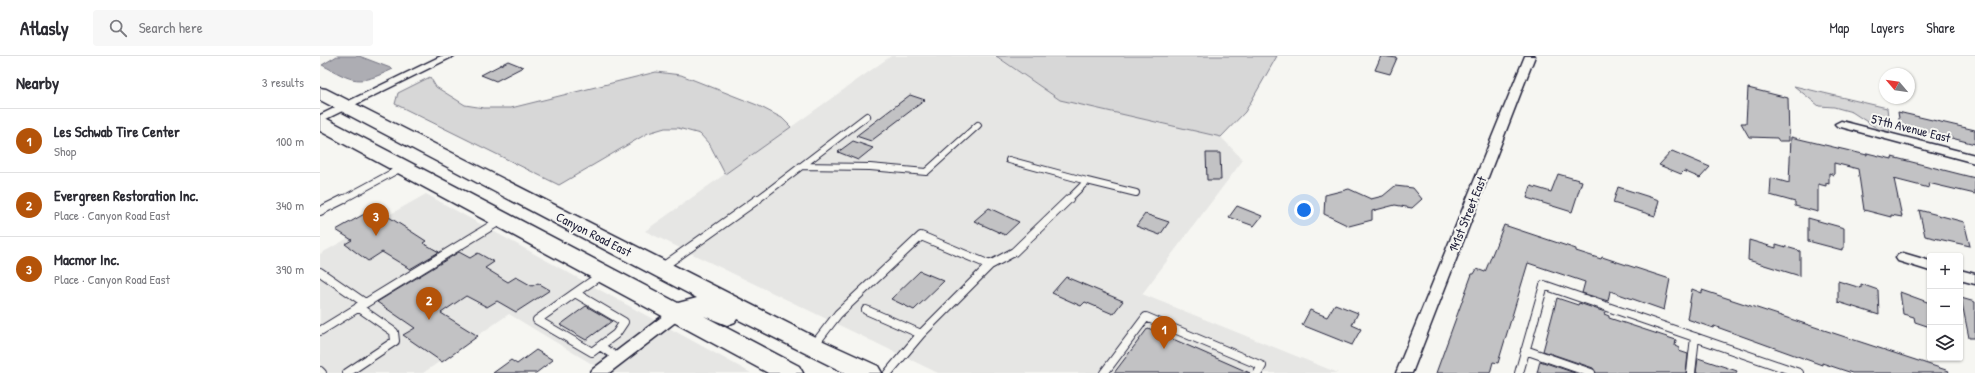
<!DOCTYPE html>
<html lang="en">
<head>
<meta charset="utf-8">
<style>
	:root { --surface:#fff; --page:#f7f7f7; --text:#2b2b33; --muted:#7c7c81; --line:#e1e1e2; --accent:#b45309 }
	body { margin:0; font-family:"Patrick Hand",sans-serif; background:var(--page); color:var(--text) }
	.controls { position:absolute; right:12px; bottom:12px; display:grid; overflow:hidden; border-radius:4px; box-shadow:0 1px 3px #0004 }
	.controls button { width:36px; height:36px; display:grid; place-items:center; padding:0; border:0; border-bottom:1px solid var(--line); background:var(--surface); color:var(--text); font:20px sans-serif }
	.compass { position:absolute; left:1559px; top:12px; width:36px; height:36px; border-radius:50%; background:var(--surface); box-shadow:0 1px 3px #0004; rotate:299deg }
	.you { position:absolute; left:984px; top:154px; width:14px; height:14px; margin:-10px; border:3px solid #fff; border-radius:50%; background:#1a73e8; box-shadow:0 0 0 6px #1a73e833 }
	.badge { display:grid; place-items:center; width:26px; height:26px; border-radius:50%; background:var(--accent); color:#fff; font-size:13px; font-weight:700 }
	.pin { position:absolute; translate:-50% -33px; filter:drop-shadow(0 1px 2px #0008) }
	.pin::after { content:''; position:absolute; top:21px; width:14px; height:12px; background:inherit; clip-path:polygon(0 0,100% 0,50% 100%) }
	.list { margin:0; padding:0; list-style:none }
	h2 { display:flex; justify-content:space-between; align-items:center; height:52px; margin:0; padding:0 16px; font-size:17px }
	h2 small { font-size:13px; font-weight:400; color:var(--muted) }
	.list li { display:grid; grid-template-columns:26px 1fr auto; gap:12px; align-items:center; box-sizing:border-box; height:64px; padding:0 16px; border-top:1px solid var(--line) }
	.list b { display:block; font-size:15px; white-space:nowrap }
	.list p { margin:0; font-size:13px; white-space:nowrap; color:var(--muted) }
	.list em { font-size:13px; font-style:normal; color:var(--muted) }
	.icon { flex:none; width:22px; height:22px; fill:none; stroke:currentColor; stroke-width:2; stroke-linecap:round; stroke-linejoin:round }
	.map { position:relative; flex:none; width:1655px; height:317px; overflow:hidden }
	header { display:flex; align-items:center; gap:24px; box-sizing:border-box; height:56px; padding:0 20px; background:var(--surface); border-bottom:1px solid var(--line) }
	header strong { font-size:19px }
	nav { display:flex; gap:22px; margin-inline-start:auto; font-size:14px }
	.search { width:280px; height:36px; background:var(--page); display:flex; align-items:center; gap:10px; box-sizing:border-box; padding:0 14px; border-radius:4px; color:var(--muted); font-size:15px }
	main { display:flex }
	aside { flex:1; background:var(--surface) }
	.map>svg:first-child { display:block }
</style>
</head>
<body>
<header>
<strong>Atlasly</strong>
<div class="search"><svg class="icon" aria-label="search" viewBox="0 0 24 24"><circle cx="10" cy="10" r="6"/><path d="M15 15l6 6"/></svg>Search here</div>
<nav><a>Map</a><a>Layers</a><a>Share</a></nav>
</header>
<main>
<aside>
<h2>Nearby<small>3 results</small></h2>
<ul class="list">
<li><span class="badge">1</span><div><b>Les Schwab Tire Center</b><p>Shop</p></div><em>100 m</em></li>
<li><span class="badge">2</span><div><b>Evergreen Restoration Inc.</b><p>Place · Canyon Road East</p></div><em>340 m</em></li>
<li><span class="badge">3</span><div><b>Macmor Inc.</b><p>Place · Canyon Road East</p></div><em>390 m</em></li>
</ul>
</aside>
<div class="map">
<svg width="1655" height="317" viewBox="0 0 1655 317">
	<rect width="100%" height="100%" fill="#f6f6f2"/>
	<filter id="ink" filterUnits="userSpaceOnUse"><feTurbulence type="fractalNoise" baseFrequency=".025" numOctaves="2"/><feDisplacementMap in="SourceGraphic" scale="8" xChannelSelector="R" yChannelSelector="G"/><feConvolveMatrix kernelMatrix="1 2 1 2 8 2 1 2 1" color-interpolation-filters="sRGB"/></filter>
	<g filter="url(#ink)">
		<!-- built -->
		<path fill="#e6e6e4" d="M571,0H674L740,44L901,81L923,104L822,238L1018,317H618L325,175Z
			M106,138L249,217L431,317H287L189,258L103,317H0V198Z"/>
		<!-- green -->
		<path fill="#d7d7d7" stroke="#7c7c89" d="M676,0H957L925,56L901,81L740,44Z
			M336,16L361,19L437,49L462,62L471,71L405,118L390,89L380,78L358,72H345L328,77L239,129L75,48L78,37L110,21L116,31L145,49L164,52H191Z
			M1474,30L1567,52L1570,76L1558,73L1532,56L1514,51L1499,50Z"/>
		<!-- water -->
		<path fill="#adadb3" stroke="#757583" d="M17,0H39L73,13C37,30 35,26 2,9Z"/>
		<!-- building -->
		<path fill="#c2c2c4" stroke="#22223b" d="M1061,0L1077,2L1070,18L1055,14Z
			M188,5L203,11L176,25L161,19Z
			M1428,32L1468,42L1469,85H1459L1457,82L1429,81L1421,67H1426Z
			M590,39L605,44L551,85L536,80Z
			M1578,56L1655,74V88L1580,69Z
			M1471,81L1547,99V97L1572,103V101L1655,122V138L1608,127L1609,132L1574,123L1582,161L1571,159V161L1544,154L1538,113L1514,107V119L1509,117V128L1506,127V130L1498,128V156L1475,150V146L1450,139L1451,122L1469,127Z
			M533,85L553,92L538,104L518,96Z
			M1352,95L1390,111L1380,122L1364,115L1361,118L1339,109Z
			M886,97H900L901,124H887Z
			M1238,118L1262,125L1252,156L1207,142L1211,130L1231,136Z
			M1075,130L1093,132L1102,143L1092,152L1075,149L1052,155V164L1029,170L1004,158L1005,139L1029,133L1051,143L1063,140Z
			M1298,131L1339,144L1335,160L1293,147Z
			M917,150L942,160L934,170L909,161Z
			M55,152L106,185L103,187L119,196L90,213L62,196L48,205L25,188L32,184L16,174Z
			M669,152L699,166L685,179L654,165Z
			M1599,154L1644,166L1650,190L1605,180Z
			M825,158L849,166L840,179L816,170Z
			M1488,162L1524,172V192H1522V194L1488,185Z
			M1184,169L1256,193V195L1281,203L1282,201L1350,223L1344,254L1290,235L1288,245L1262,237L1265,226L1208,207L1178,307L1173,306L1170,317H1116L1152,218H1154L1157,213L1165,216Z
			M1429,184L1456,192V188L1480,195V220L1428,204Z
			M139,196L150,202L158,197L174,206L165,212L188,226L196,221L212,230L218,227L230,234L196,256L177,245L167,251L146,240L140,244L121,257L158,280L122,306L83,279L95,272L57,246Z
			M600,215L624,225L594,254L571,243Z
			M746,221L803,245L793,258L765,246L761,250L732,237Z
			M1518,225L1541,232V228L1558,234L1559,259L1518,246Z
			M1372,233L1382,237V234L1629,315L1628,317H1532L1502,307V309L1394,270L1393,272L1367,263Z
			M1580,236L1610,247V271L1595,266L1594,261L1583,258Z
			M1237,242L1258,249L1259,247L1285,256L1284,258L1289,260V262L1356,284L1355,290L1359,292V295L1368,298L1366,317H1276L1273,312L1223,295Z
			M1641,242L1655,246V282H1649Z
			M1015,248L1038,257L1032,269L1041,273L1032,289L982,269L990,254L1007,261Z
			M266,250L292,265L266,284L240,269Z
			M828,272L930,317H794Z
			M216,294L233,304L216,317H173L191,304L197,308Z
			M1378,302L1417,315L1416,317H1376Z
			M1220,305L1255,317H1217Z"/>
		<g fill="none" stroke-linecap="round" stroke-linejoin="round">
			<defs>
				<path id="lane-far1" d="M689,104L767,125L748,144
					M481,110L550,111L606,116L658,69
					M767,125L816,137
					M22,144L83,111
					M437,144L547,60"/>
				<path id="lane" d="M0,155L24,143
					M670,209L694,196L749,143
					M341,212L438,143
					M0,216L45,247
					M255,237L304,266L296,278L272,296L217,264Z
					M255,237L281,219
					M546,254L601,278
					M0,275L181,164
					M494,289L518,258L601,180L670,209L601,278L568,317
					M280,290L298,302
					M1205,294L1271,317
					M0,315L2,317
					M27,317L75,285L74,276L38,251
					M784,317L826,261L942,310L938,317
					M1199,317L1224,229L1479,317
					M1371,317L1375,281"/>
				<path id="street" d="M121,0H134L0,66V59Z
					M1205,0H1215L1092,317H1076Z
					M1521,65L1655,99V107L1517,70L1515,68Z
					M1583,197L1610,205V215L1578,205L1576,202L1578,199Z
					M1640,214L1655,218V228L1640,224Z
					M357,252L362,253L364,257L362,261L289,317H270L273,313L352,253Z"/>
				<path id="primary" d="M0,32L6,33L501,284L558,310L562,317H525L417,263L415,266L407,269L384,260L479,310L483,317H448L0,75V61L7,63L358,247L377,242L0,44Z"/>
			</defs>
			<!-- lane-far1 casing -->
			<use href="#lane-far1" stroke="#22223b" stroke-width="8"/>
			<!-- lane casing -->
			<use href="#lane" stroke="#22223b" stroke-width="10"/>
			<!-- street casing -->
			<use href="#street" stroke="#22223b" stroke-width="3"/>
			<!-- primary casing -->
			<use href="#primary" stroke="#22223b" stroke-width="3"/>
			<!-- lane-far1 -->
			<use href="#lane-far1" stroke="#f6f6f2" stroke-width="6"/>
			<!-- lane -->
			<use href="#lane" stroke="#f6f6f2" stroke-width="8"/>
			<!-- street -->
			<use href="#street" fill="#f6f6f2" fill-rule="evenodd"/>
			<!-- primary -->
			<use href="#primary" fill="#f6f6f2" fill-rule="evenodd"/>
		</g>
	</g>
	<g text-anchor="middle" dominant-baseline="central" stroke-width="4" stroke-linejoin="round" paint-order="stroke">
		<!-- street labels -->
		<g font-size="13" fill="#22223b" stroke="#f6f6f2">
			<text transform="translate(1591 72) rotate(14)">57th Avenue East</text>
			<text transform="translate(1147 158) rotate(-68)">141st Street East</text>
			<text transform="translate(274 178) rotate(27)">Canyon Road East</text>
		</g>
	</g>
</svg>
<div class="controls">
<button>+</button>
<button>−</button>
<button><svg class="icon" aria-label="layers" viewBox="0 0 24 24"><path d="M12 4l9 5-9 5-9-5zM3 14l9 5 9-5"/></svg></button>
</div>
<svg class="compass" viewBox="-18 -18 36 36"><path d="M0-13l5 13h-10z" fill="#e53935"/><path d="M0 13l5-13h-10z" fill="#7c7c81"/></svg>
<div class="you"></div>
<div class="pin badge" style="left:844px;top:293px">1</div>
<div class="pin badge" style="left:109px;top:264px">2</div>
<div class="pin badge" style="left:56px;top:180px">3</div>
</div>
</main>
</body>
</html>
